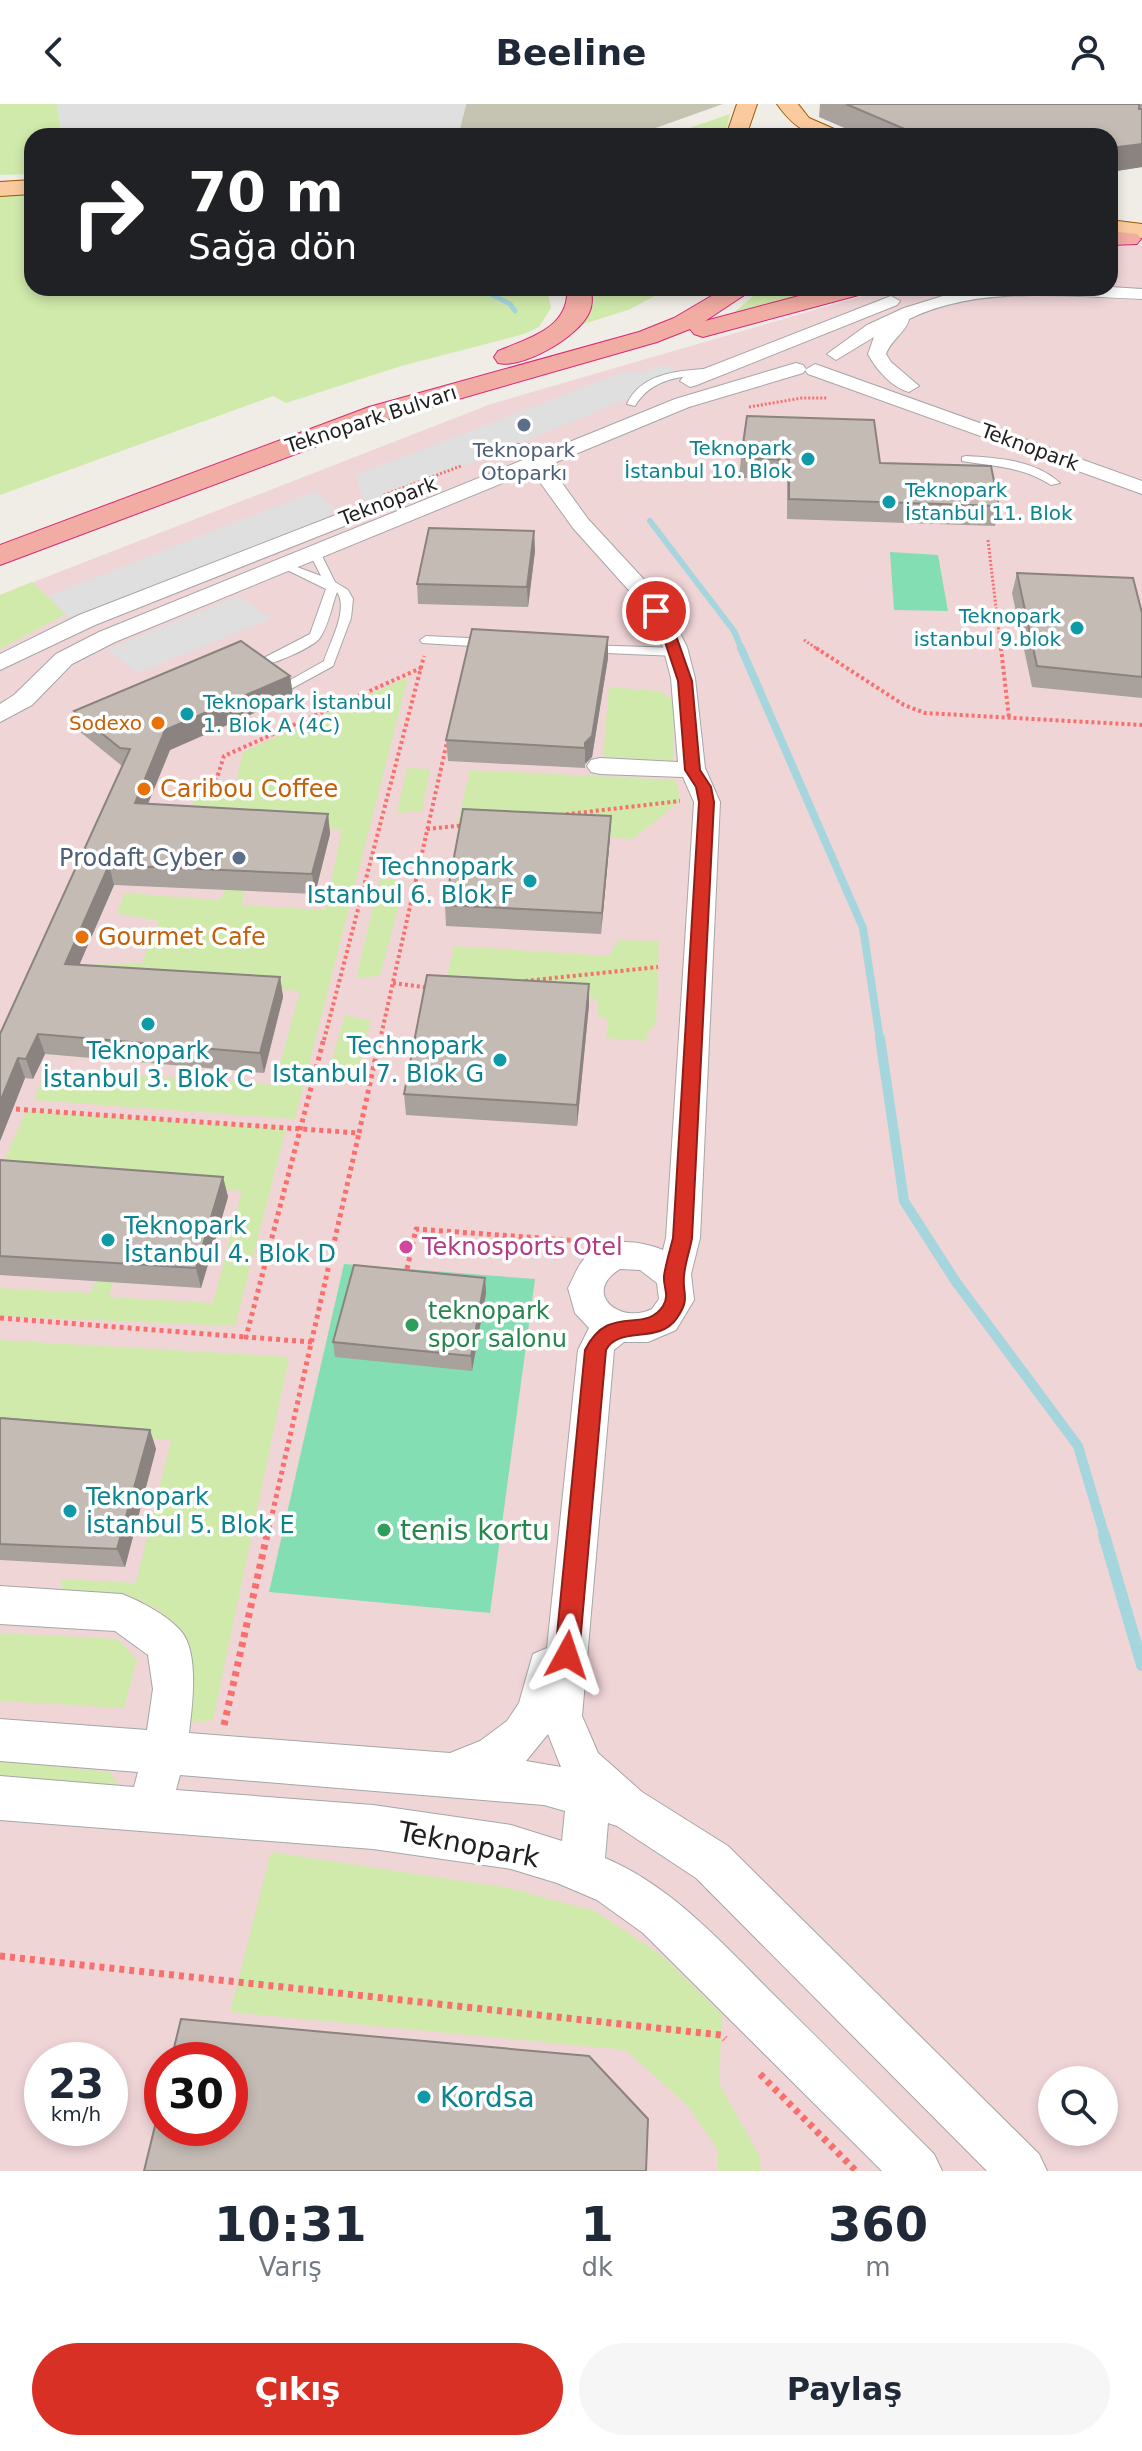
<!DOCTYPE html>
<html lang="tr">
<meta charset="utf-8">
<style>
:root{--surface:#fff;--page:#f6f6f7;--text:#1f2937;--muted:#747a83;--accent:#d93025}
body{margin:0;font-family:"DejaVu Sans",sans-serif;background:var(--page);color:var(--text);height:100vh;display:flex;flex-direction:column;font-size:30px;white-space:nowrap}
*{box-sizing:border-box;margin:0}
p{font-size:26px;color:var(--muted)}
.icon{flex:none;width:44px;height:44px;fill:none;stroke:currentColor;stroke-width:2;stroke-linecap:round;stroke-linejoin:round}
.map{position:relative;height:2067px;overflow:hidden}
.sheet{display:flex;flex-direction:column;background:var(--surface);flex:1}
.sheet>*{flex:none}
.top-card{position:absolute;left:24px;top:24px;width:1094px;height:168px;border-radius:24px;box-shadow:0 4px 12px #0003;background:#202124;color:#fff;overflow:hidden}
.controls{position:absolute;left:1038px;top:1962px;display:grid;gap:16px}
.controls a{display:grid;place-items:center;width:80px;height:80px;border-radius:50%;background:var(--surface);box-shadow:0 4px 12px #0003;font-size:40px}
.speed{position:absolute;left:24px;top:1938px;display:flex;gap:16px;font-size:40px;font-weight:700;text-align:center}
.speed>*{display:grid;place-content:center;width:104px;height:104px;border-radius:50%;background:var(--surface);box-shadow:0 4px 12px #0003;line-height:1}
.speed small{font-size:20px;font-weight:400}
.speed .limit{border:12px solid #d22;background:#fff;color:#111}
.pin{position:absolute;display:grid;place-items:center;width:68px;height:68px;color:#fff;margin:-34px;border:4px solid #fff;border-radius:50%;box-shadow:0 2px 8px #0007}
.me{position:absolute;width:88px;margin:-44px;rotate:5deg;stroke-linejoin:round;filter:drop-shadow(0 0 6px #0008)}
.turn{display:flex;align-items:center;gap:28px;height:168px;padding:0 32px;font-size:36px}
.turn .icon{width:104px;height:104px;stroke-width:2.5}
.turn b{display:block;font-size:56px;line-height:68px}
.eta{display:flex;justify-content:space-evenly;align-items:center;height:136px;text-align:center}
.eta b{font-size:48px;font-weight:700;line-height:56px}
.action{display:flex;gap:16px;margin-top:auto;padding:16px 32px}
.action a{flex:1;height:92px;border-radius:48px;background:var(--accent);color:#fff;font-size:32px;font-weight:700;line-height:92px;text-align:center}
.action a+a{background:var(--page);color:var(--text)}
header{display:flex;justify-content:space-between;align-items:center;height:104px;padding:0 32px;background:var(--surface);font-size:36px;font-weight:700}
.map>svg:first-child{display:block}
.commercial{fill:#f0d5d7;fill-rule:evenodd}
.construction{fill:#c5c3b1}
.grass{fill:#d0eaac}
.pitch{fill:#84deb3}
.parking{fill:#dfdfdf}
.lines{fill:none;stroke-linecap:round;stroke-linejoin:round}
.stream-far4{stroke:#a6d6dd;stroke-width:5}
.stream-far3{stroke:#a6d6dd;stroke-width:6}
.stream-far2{stroke:#a6d6dd;stroke-width:8}
.stream-far1{stroke:#a6d6dd;stroke-width:10}
.stream{stroke:#a6d6dd;stroke-width:12}
.service-casing{stroke:#a6a6a6;stroke-width:2}
.minor-casing{stroke:#a6a6a6;stroke-width:2}
.primary-casing{stroke:#9a5901;stroke-width:2}
.trunk-casing{stroke:#da2775;stroke-width:2}
.path-far3{stroke:#f96f6e;stroke-width:3;stroke-dasharray:2 2;stroke-linecap:butt}
.path-far2{stroke:#f96f6e;stroke-width:4;stroke-dasharray:3 3;stroke-linecap:butt}
.path-far1{stroke:#f96f6e;stroke-width:5;stroke-dasharray:4 4;stroke-linecap:butt}
.path{stroke:#f96f6e;stroke-width:7;stroke-dasharray:5 5;stroke-linecap:butt}
.service{fill:#fff;fill-rule:evenodd}
.minor{fill:#fff;fill-rule:evenodd}
.primary{fill:#fbcb9f;fill-rule:evenodd}
.trunk{fill:#f1aca3;fill-rule:evenodd}
.wall{fill:#a9a19c}
.shaded-wall{fill:#8a837f}
.building{fill:#c5bbb5;stroke:#8a837f;stroke-width:2}
.route{fill:#d93025;stroke:#8d1f18;stroke-width:2}
.service-dot{fill:#5c6f8a;stroke:#fff;stroke-width:3}
.culture-dot{fill:#0f9aa8;stroke:#fff;stroke-width:3}
.food-dot{fill:#e8710a;stroke:#fff;stroke-width:3}
.hotel-dot{fill:#d1479c;stroke:#fff;stroke-width:3}
.leisure-dot{fill:#2e9e5b;stroke:#fff;stroke-width:3}
.labels{text-anchor:middle;stroke-width:7;stroke-linejoin:round;paint-order:stroke}
.far-street-label{font-size:20px;fill:#1f1f1f;stroke:#fff}
.far-culture-label{font-size:20px;fill:#0d838f;stroke:#fff;text-anchor:end}
.far-service-label{font-size:20px;fill:#4e5e75;stroke:#fff}
.far-food-label{font-size:20px;fill:#c56008;stroke:#fff;text-anchor:end}
.food-label{font-size:24px;fill:#c56008;stroke:#fff;text-anchor:start}
.service-label{font-size:24px;fill:#4e5e75;stroke:#fff;text-anchor:end}
.culture-label{font-size:24px;fill:#0d838f;stroke:#fff;text-anchor:end}
.hotel-label{font-size:24px;fill:#b23c85;stroke:#fff;text-anchor:start}
.leisure-label{font-size:24px;fill:#27864d;stroke:#fff;text-anchor:start}
.near-leisure-label{font-size:28px;fill:#27864d;stroke:#fff;text-anchor:start}
.near-street-label{font-size:28px;fill:#1f1f1f;stroke:#fff}
.near-culture-label{font-size:28px;fill:#0d838f;stroke:#fff;text-anchor:start}
</style>
<header><svg class="icon" aria-label="back" viewBox="0 0 24 24"><path d="M15 5l-7 7 7 7"/></svg>Beeline<svg class="icon" aria-label="person" viewBox="0 0 24 24"><circle cx="12" cy="8" r="4"/><path d="M4 21q1-7 8-7t8 7"/></svg></header>
<div class="map">
<svg width="1142" height="2067" viewBox="0 0 1142 2067">
<rect width="100%" height="100%" fill="#f0ece6"/>
<path class="commercial" d="M 1110,139 L 1142,141 L 1142,2067 L 0,2067 L 0,491 L 491,300 L 890,184 L 1110,184 ZM 42,1956 L 110,1956 L 110,2024 L 42,2024 ZM 162,1956 L 230,1956 L 230,2024 L 162,2024 ZM 1052,1976 L 1104,1976 L 1104,2028 L 1052,2028 Z"/>
<polygon class="construction" points="466,0 723,0 633,32 458,32"/>
<g class="grass">
<polygon points="0,0 57,0 62,32 32,32 32,70 0,71"/>
<polygon points="730,10 725,32 664,32 669,31"/>
<polygon points="32,88 32,184 547,184 551,204 539,223 524,230 401,262 286,299 273,292 0,391 0,89"/>
<polygon points="589,184 670,184 628,206 580,221"/>
<polygon points="763,184 843,184 726,215"/>
<polygon points="32,478 66,510 0,545 0,491"/>
<polygon points="408,573 295,1015 34,996 46,965 274,981 300,887 92,874 98,860 142,859 159,817 117,809 125,789 220,796 225,784 245,785 242,801 325,806 342,725 264,722 191,705 197,687 234,685 243,648"/>
<polygon points="609,583 659,587 673,595 673,658 603,652"/>
<polygon points="407,664 430,665 422,707 397,709"/>
<polygon points="470,666 676,676 680,697 633,735 456,724"/>
<polygon points="380,774 405,778 380,872 356,874"/>
<polygon points="618,836 659,837 656,920 648,927 646,937 606,934 608,916 597,910 598,895 444,886 454,842 609,852"/>
<polygon points="345,911 371,917 354,980 326,977"/>
<polygon points="26,1007 286,1025 235,1222 0,1212 0,1184 90,1189 98,1173 114,1175 109,1193 213,1199 242,1087 0,1066"/>
<polygon points="0,1236 289,1253 213,1616 181,1620 185,1537 158,1505 129,1494 62,1489 62,1475 136,1479 171,1336 0,1322"/>
<polygon points="0,1529 118,1535 137,1556 124,1604 0,1597"/>
<polygon points="0,1657 110,1668 118,1681 111,1687 0,1678"/>
<polygon points="271,1748 509,1784 595,1807 660,1850 722,1910 719,1980 760,2052 761,2067 718,2067 718,2046 688,2002 626,1946 230,1908"/>
</g>
<g class="pitch">
<polygon points="890,448 938,451 948,507 894,506"/>
<polygon points="344,1160 535,1175 490,1509 269,1488"/>
</g>
<g class="parking">
<polygon points="57,0 466,0 458,32 62,32"/>
<polygon points="666,261 683,272 377,398 364,398 356,371 626,267 639,269"/>
<polygon points="315,387 335,404 324,415 324,422 73,517 48,492"/>
<polygon points="238,492 272,514 138,569 107,546"/>
</g>
<g class="lines">
<polyline class="stream-far4" points="480,184 510,200 515,207"/>
<polyline class="stream-far3" points="650,417 734,527 742,546"/>
<polyline class="stream-far2" points="741,544 863,824 880,936"/>
<polyline class="stream-far1" points="880,934 904,1097 956,1178 1078,1342 1105,1433"/>
<polyline class="stream" points="1104,1431 1142,1561"/>
<defs>
<g id="service">
<path d="M 703,265 L 718,268 L 713,271 C 683,271 651,274 635,302 L 627,300 C 640,271 674,267 703,265 Z"/>
<path d="M 966,352 C 999,354 1035,356 1060,379 L 1051,381 C 1022,362 995,363 962,357 L 962,353 Z"/>
<path d="M 312,448 L 320,448 L 335,478 L 348,486 L 353,495 L 351,514 L 333,562 L 289,586 L 285,585 L 285,579 L 324,557 C 330,538 349,505 337,488 C 332,501 328,524 319,535 C 310,545 268,563 256,562 L 254,559 L 310,530 L 326,485 L 279,462 L 289,460 L 321,472 L 310,450 Z"/>
<polygon points="426,532 488,535 494,539 488,543 422,539 420,536"/>
<polygon points="587,541 676,544 682,548 676,552 583,548 583,542"/>
</g>
<g id="minor">
<path d="M 1110,183 L 1142,185 L 1142,195 C 1066,192 979,181 909,215 C 907,227 891,236 886,250 L 891,258 L 919,282 L 909,288 C 891,283 876,265 868,250 L 874,233 L 836,256 L 827,250 L 867,221 L 904,204 L 946,191 L 987,184 Z"/>
<polygon points="891,192 900,197 897,201 697,281 690,283 680,277 683,273"/>
<path d="M 796,259 L 803,261 L 806,265 L 803,269 L 689,303 L 549,361 L 588,415 L 649,481 L 677,523 L 687,543 L 695,574 L 705,664 L 720,698 L 700,1134 L 691,1170 L 694,1196 L 676,1226 L 648,1238 L 624,1238 L 614,1246 L 582,1612 L 598,1649 L 642,1688 L 728,1742 L 1039,2050 L 1047,2067 L 987,2067 L 696,1774 L 617,1722 L 608,1719 L 605,1754 C 672,1782 724,1841 774,1891 C 828,1944 881,1997 934,2050 L 942,2067 L 882,2067 L 643,1829 L 597,1796 L 557,1779 L 511,1765 L 373,1745 L 0,1716 L 0,1672 L 134,1683 L 138,1668 L 0,1657 L 0,1615 L 147,1626 L 153,1585 L 148,1551 L 115,1527 L 0,1520 L 0,1482 L 122,1490 C 140,1497 167,1511 180,1526 C 200,1547 192,1603 189,1629 L 450,1649 L 480,1637 L 507,1617 L 519,1599 L 533,1550 L 547,1544 L 578,1246 L 589,1224 L 575,1209 L 568,1184 C 573,1175 577,1163 584,1155 C 603,1132 638,1136 663,1146 L 666,1134 L 694,698 L 683,673 L 600,670 L 591,668 L 587,662 L 591,656 L 600,654 L 678,658 L 671,574 L 663,543 L 654,523 L 633,491 L 573,424 L 532,367 L 115,538 L 72,560 L 32,601 L 0,618 L 0,600 L 14,591 L 56,550 L 99,528 L 523,356 L 513,344 L 516,340 L 530,340 L 540,350 L 675,295 ZM 620,1165 L 640,1166 L 657,1179 L 659,1195 L 652,1205 C 620,1221 581,1189 620,1165 ZM 548,1630 L 561,1663 L 526,1657 ZM 180,1671 L 544,1701 L 565,1707 L 562,1737 L 511,1721 L 373,1701 L 176,1686 Z"/>
<polygon points="815,260 1142,377 1142,390 808,270 805,266"/>
<polygon points="364,400 372,401 375,406 372,411 95,521 0,566 0,550 79,511"/>
</g>
<g id="primary">
<polygon points="737,0 757,0 746,32 726,32"/>
<path d="M 777,0 L 798,0 L 809,14 L 841,28 L 844,32 C 810,32 798,29 777,0 Z"/>
<polygon points="32,76 32,90 0,92 0,78"/>
<polygon points="1110,116 1142,120 1142,134 1110,130"/>
</g>
<g id="trunk">
<polygon points="1110,127 1137,130 1141,135 1137,140 1110,141"/>
<path d="M 567,184 L 591,184 C 592,193 593,201 589,209 C 578,233 523,265 498,259 L 494,253 L 498,247 C 529,234 570,224 567,184 Z"/>
<polygon points="725,184 755,184 705,217 829,184 869,184 866,189 703,233 694,230 690,225 657,238 389,315 0,461 0,441 369,303 639,228 674,214"/>
</g>
</defs>
<use href="#service" class="service-casing"/>
<use href="#minor" class="minor-casing"/>
<use href="#primary" class="primary-casing"/>
<use href="#trunk" class="trunk-casing"/>
<g class="path-far3">
<polyline points="749,303 802,294 827,294"/>
<polyline points="384,391 461,362"/>
<polyline points="988,436 1001,546"/>
<polyline points="804,536 819,546"/>
</g>
<g class="path-far2">
<polyline points="816,544 904,601 925,609 1142,621"/>
<polyline points="1001,544 1009,614"/>
<polyline points="214,683 224,652 421,564"/>
<polyline points="560,711 680,697"/>
<polyline points="427,725 466,721"/>
<polyline points="525,877 658,863"/>
<polyline points="393,879 431,884"/>
<polyline points="324,936 424,552"/>
<polyline points="380,936 447,638"/>
</g>
<g class="path-far1">
<polyline points="0,1004 359,1029 380,934"/>
<polyline points="407,1165 416,1125 582,1137"/>
<polyline points="0,1214 246,1233"/>
<polyline points="312,1238 246,1233 324,934"/>
<polyline points="267,1433 359,1029"/>
</g>
<g class="path">
<polyline points="224,1621 267,1431"/>
<polyline points="0,1852 721,1931 725,1935"/>
<polyline points="760,1970 856,2067"/>
</g>
<use href="#service" class="service"/>
<use href="#minor" class="minor"/>
<use href="#primary" class="primary"/>
<use href="#trunk" class="trunk"/>
</g>
<g class="wall">
<polygon points="820,0 1142,0 1142,63 1110,68 1110,32 863,32 819,13"/>
<polygon points="741,354 880,359 999,402 995,422 787,415 787,375 739,374"/>
<polygon points="534,427 535,447 528,503 418,500 417,480"/>
<polygon points="1017,469 1142,509 1142,594 1032,583 1012,489"/>
<polygon points="608,533 608,554 592,653 585,660 585,664 448,657 446,636"/>
<polygon points="290,572 293,592 170,646 148,700 328,710 330,730 315,790 114,781 79,861 280,873 283,893 264,969 45,950 33,975 25,974 0,1037 0,930 122,662 79,627 74,607"/>
<polygon points="610,733 601,830 446,822 445,801"/>
<polygon points="589,880 589,901 577,1022 406,1011 404,990"/>
<polygon points="0,1056 223,1073 228,1093 201,1184 0,1171"/>
<polygon points="485,1174 486,1189 472,1267 335,1253 333,1238"/>
<polygon points="0,1313 150,1326 156,1345 125,1463 0,1456"/>
</g>
<g class="shaded-wall">
<polygon points="1142,40 1142,63 1110,68 1110,44"/>
<polygon points="534,427 535,447 528,503 527,483"/>
<polygon points="608,533 608,554 592,653 585,660 585,639"/>
<polygon points="290,572 293,592 170,646 140,719 135,699 165,626"/>
<polygon points="328,710 330,730 315,790 312,770"/>
<polygon points="611,712 610,733 601,830 602,809"/>
<polygon points="109,761 114,781 71,880 65,860"/>
<polygon points="280,873 283,893 264,969 260,949"/>
<polygon points="589,880 589,901 577,1022 577,1001"/>
<polygon points="38,930 45,950 33,975 26,955"/>
<polygon points="18,954 25,974 0,1037 0,998"/>
<polygon points="223,1073 228,1093 201,1184 196,1164"/>
<polygon points="485,1174 486,1189 472,1267 471,1252"/>
<polygon points="150,1326 156,1345 125,1463 117,1445"/>
</g>
<g class="building">
<polygon points="846,0 1139,0 1139,5 1142,5 1142,40 1110,44 1110,32 921,32"/>
<polygon points="747,312 874,316 880,359 991,362 999,402 789,395 789,356 741,354"/>
<polygon points="429,424 534,427 527,483 417,480"/>
<polygon points="1017,469 1133,474 1142,509 1142,573 1037,562"/>
<polygon points="472,525 608,533 592,632 585,639 585,644 446,636"/>
<polygon points="241,537 290,572 165,626 135,699 328,710 312,770 109,761 65,860 280,873 260,949 38,930 26,955 18,954 0,998 0,930 130,645 120,644 74,607"/>
<polygon points="463,705 611,712 602,809 445,801"/>
<polygon points="427,871 589,880 577,1001 404,990"/>
<polygon points="0,1056 223,1073 196,1164 0,1152"/>
<polygon points="354,1161 485,1174 471,1252 333,1238"/>
<polygon points="0,1314 150,1326 117,1445 0,1440"/>
<polygon points="181,1915 589,1952 648,2015 646,2067 144,2067 162,1993 162,2024 230,2024 230,1956 171,1956"/>
</g>
<path class="route" d="M 651,504 L 660,504 L 674,526 L 692,577 L 700,666 L 711,683 L 714,698 L 692,1134 C 690,1146 685,1159 684,1172 C 682,1190 691,1194 677,1214 C 659,1241 619,1221 606,1246 L 579,1551 L 575,1558 L 567,1562 L 559,1558 L 555,1551 L 585,1246 C 609,1198 644,1231 663,1202 C 670,1191 663,1183 664,1172 C 666,1159 670,1146 673,1134 L 699,698 L 696,683 L 685,666 L 678,577 L 661,526 L 649,507 Z"/>
<g class="service-dot">
<circle cx="524" cy="321" r="8"/>
<circle cx="239" cy="754" r="8"/>
</g>
<g class="culture-dot">
<circle cx="808" cy="355" r="8"/>
<circle cx="889" cy="398" r="8"/>
<circle cx="1077" cy="524" r="8"/>
<circle cx="187" cy="610" r="8"/>
<circle cx="530" cy="777" r="8"/>
<circle cx="148" cy="920" r="8"/>
<circle cx="500" cy="956" r="8"/>
<circle cx="108" cy="1136" r="8"/>
<circle cx="70" cy="1407" r="8"/>
<circle cx="424" cy="1993" r="8"/>
</g>
<g class="food-dot">
<circle cx="158" cy="619" r="8"/>
<circle cx="144" cy="685" r="8"/>
<circle cx="82" cy="833" r="8"/>
</g>
<circle class="hotel-dot" cx="406" cy="1143" r="8"/>
<g class="leisure-dot">
<circle cx="412" cy="1221" r="8"/>
<circle cx="384" cy="1426" r="8"/>
</g>
<g class="labels">
<g class="far-street-label">
<text transform="translate(371 315) rotate(-18)" y="7">Teknopark Bulvarı</text>
<text transform="translate(1030 343) rotate(20)" y="7">Teknopark</text>
<text transform="translate(388 397) rotate(-21)" y="7">Teknopark</text>
</g>
<g class="far-culture-label">
<text x="792" y="351">Teknopark<tspan x="792" dy="23">İstanbul 10. Blok</tspan></text>
<text x="905" y="393" text-anchor="start">Teknopark<tspan x="905" dy="23">İstanbul 11. Blok</tspan></text>
<text x="1061" y="519">Teknopark<tspan x="1061" dy="23">istanbul 9.blok</tspan></text>
<text x="203" y="605" text-anchor="start">Teknopark İstanbul<tspan x="203" dy="23">1. Blok A (4C)</tspan></text>
</g>
<g class="far-service-label">
<text x="524" y="353">Teknopark<tspan x="524" dy="23">Otoparkı</tspan></text>
</g>
<g class="far-food-label">
<text x="142" y="626">Sodexo</text>
</g>
<g class="food-label">
<text x="160" y="693">Caribou Coffee</text>
<text x="98" y="841">Gourmet Cafe</text>
</g>
<g class="service-label">
<text x="223" y="762">Prodaft Cyber</text>
</g>
<g class="culture-label">
<text x="514" y="771">Technopark<tspan x="514" dy="28">Istanbul 6. Blok F</tspan></text>
<text x="484" y="950">Technopark<tspan x="484" dy="28">Istanbul 7. Blok G</tspan></text>
<text x="148" y="955" text-anchor="middle">Teknopark<tspan x="148" dy="28">İstanbul 3. Blok C</tspan></text>
<text x="124" y="1130" text-anchor="start">Teknopark<tspan x="124" dy="28">İstanbul 4. Blok D</tspan></text>
<text x="86" y="1401" text-anchor="start">Teknopark<tspan x="86" dy="28">İstanbul 5. Blok E</tspan></text>
</g>
<g class="hotel-label">
<text x="422" y="1151">Teknosports Otel</text>
</g>
<g class="leisure-label">
<text x="428" y="1215">teknopark<tspan x="428" dy="28">spor salonu</tspan></text>
</g>
<g class="near-leisure-label">
<text x="400" y="1436">tenis kortu</text>
</g>
<g class="near-street-label">
<text transform="translate(469 1740) rotate(11)" y="10">Teknopark</text>
</g>
<g class="near-culture-label">
<text x="440" y="2003">Kordsa</text>
</g>
</g>
</svg>
<div class="controls">
<a><svg class="icon" aria-label="search" viewBox="0 0 24 24"><circle cx="10" cy="10" r="6"/><path d="M15 15l6 6"/></svg></a>
</div>
<div class="speed"><div>23<small>km/h</small></div><div class="limit">30</div></div>
<div class="pin" style="left:656px;top:507px;background:#d93025"><svg class="icon" aria-label="arrive" viewBox="0 0 24 24"><path d="M6 21V4h12l-3 4 3 4H6"/></svg></div>
<svg class="me" style="left:567px;top:1551px" viewBox="-20 -20 40 40"><path d="M0-17L14 15 0 8-14 15z" fill="#d93025" stroke="#fff" stroke-width="4"/></svg>
<div class="top-card">
<div class="turn"><svg class="icon" aria-label="right" viewBox="0 0 24 24"><path d="M7 20v-9h11M14 6l5 5-5 5"/></svg><div><b>70 m</b>Sağa dön</div></div>
</div>
</div>
<section class="sheet">
<div class="eta">
<div><b>10:31</b><p>Varış</p></div>
<div><b>1</b><p>dk</p></div>
<div><b>360</b><p>m</p></div>
</div>
<div class="action"><a>Çıkış</a><a>Paylaş</a></div>
</section>
